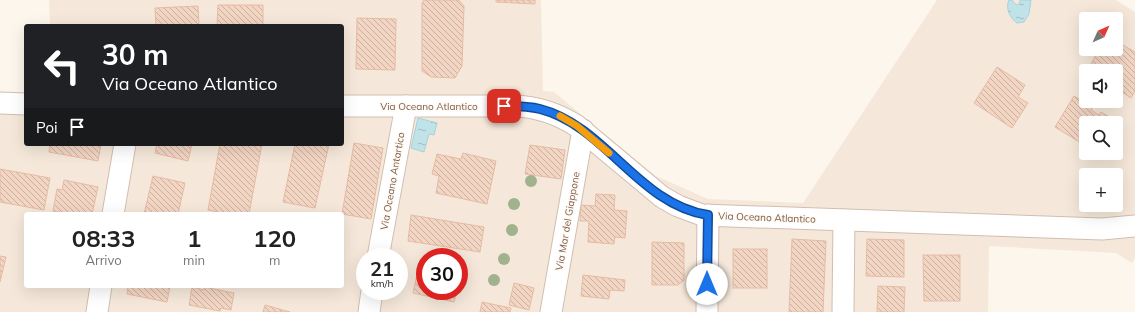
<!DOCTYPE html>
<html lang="it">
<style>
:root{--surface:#fff;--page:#f6f6f6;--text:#222;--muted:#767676}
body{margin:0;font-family:Mulish,sans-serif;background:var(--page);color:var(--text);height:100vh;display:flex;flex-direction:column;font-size:15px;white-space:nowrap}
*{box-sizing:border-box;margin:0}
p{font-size:13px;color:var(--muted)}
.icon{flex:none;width:22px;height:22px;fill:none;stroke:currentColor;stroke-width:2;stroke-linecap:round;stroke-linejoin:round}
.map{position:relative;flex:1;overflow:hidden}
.drawer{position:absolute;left:24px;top:212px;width:320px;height:76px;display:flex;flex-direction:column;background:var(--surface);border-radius:4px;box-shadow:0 4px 16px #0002}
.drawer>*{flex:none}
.banner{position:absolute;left:24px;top:24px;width:320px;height:122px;border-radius:4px;box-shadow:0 4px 16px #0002;background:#202124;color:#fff;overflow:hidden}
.needle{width:26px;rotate:45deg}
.tools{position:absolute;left:1079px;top:12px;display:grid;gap:8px}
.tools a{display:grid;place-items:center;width:44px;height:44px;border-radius:4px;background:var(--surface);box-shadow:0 4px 16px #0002;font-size:20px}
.speed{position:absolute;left:356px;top:248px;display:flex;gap:8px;font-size:20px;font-weight:700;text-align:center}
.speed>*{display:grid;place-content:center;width:52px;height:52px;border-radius:50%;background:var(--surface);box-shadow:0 4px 16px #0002;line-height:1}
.speed small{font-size:10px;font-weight:400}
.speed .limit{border:6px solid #d22;background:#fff;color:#111}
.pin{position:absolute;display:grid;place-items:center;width:34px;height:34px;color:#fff;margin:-17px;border-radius:8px;box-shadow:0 2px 6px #0006}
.me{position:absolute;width:44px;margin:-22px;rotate:0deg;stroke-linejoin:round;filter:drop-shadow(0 0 3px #0008)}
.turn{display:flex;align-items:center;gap:14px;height:84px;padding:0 12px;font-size:18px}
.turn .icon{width:52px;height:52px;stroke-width:2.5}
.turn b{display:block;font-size:28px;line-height:34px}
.then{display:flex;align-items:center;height:38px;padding:0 12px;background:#0003;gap:8px;font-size:15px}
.eta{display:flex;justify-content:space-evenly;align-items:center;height:68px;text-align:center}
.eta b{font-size:24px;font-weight:700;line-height:28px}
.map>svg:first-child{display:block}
.residential{fill:#f5e8da;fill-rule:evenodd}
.water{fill:url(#water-ripples);stroke:#a5d3da}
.building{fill:url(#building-back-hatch);stroke:#e6bba3}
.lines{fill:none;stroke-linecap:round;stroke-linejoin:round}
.minor-casing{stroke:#d1beb0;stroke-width:23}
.minor{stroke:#fff;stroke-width:21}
.tree{fill:#a0b28e}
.route-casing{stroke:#114b97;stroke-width:10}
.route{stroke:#1a73e8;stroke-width:7}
.slow{stroke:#f59e0b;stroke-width:7}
.labels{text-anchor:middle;stroke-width:3;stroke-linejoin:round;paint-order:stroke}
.street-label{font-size:10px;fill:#7a5c4d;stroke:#fffaf3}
</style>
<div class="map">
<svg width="1135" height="312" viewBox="0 0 1135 312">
<defs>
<pattern id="water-ripples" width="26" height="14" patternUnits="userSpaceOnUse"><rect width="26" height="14" fill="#bfe3e8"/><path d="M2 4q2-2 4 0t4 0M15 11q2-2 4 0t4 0" fill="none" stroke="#a0bbbe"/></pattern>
<pattern id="building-back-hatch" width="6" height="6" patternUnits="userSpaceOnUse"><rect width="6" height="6" fill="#f3d5c3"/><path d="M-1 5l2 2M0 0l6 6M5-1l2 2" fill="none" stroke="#cab0a1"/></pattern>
</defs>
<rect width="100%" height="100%" fill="#fdf6ec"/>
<path class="residential" d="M 49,0 L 541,0 L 543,91 L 554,92 L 656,176 L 708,199 L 803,203 L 937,0 L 1116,0 L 1135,12 L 1135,258 L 1132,263 L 1116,253 L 989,246 L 988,312 L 0,312 L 0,94 L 26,95 L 26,144 L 342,144 L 342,26 L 50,26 ZM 1086,19 L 1116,19 L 1116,49 L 1086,49 ZM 1086,71 L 1116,71 L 1116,101 L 1086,101 ZM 1086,123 L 1116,123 L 1116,153 L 1086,153 ZM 1086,175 L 1116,175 L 1116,205 L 1086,205 ZM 26,214 L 342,214 L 342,286 L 26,286 ZM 365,257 L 399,257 L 399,291 L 365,291 ZM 425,257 L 459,257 L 459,291 L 425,291 Z"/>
<g class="water">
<path d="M 1009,0 L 1012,0 L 1015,4 L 1017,5 L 1020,3 L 1020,0 L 1031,0 L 1029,14 L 1024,22 L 1017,23 C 1010,18 1005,8 1009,0 Z"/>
<polygon points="418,118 437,123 434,135 429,134 424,152 411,148"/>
</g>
<g class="building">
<polygon points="424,0 459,0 464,6 462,66 455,78 431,77 422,71 422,3"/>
<polygon points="496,0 535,0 535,4 496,2"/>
<polygon points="218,5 263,5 263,26 217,26"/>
<polygon points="198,6 199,26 156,26 155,8"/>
<polygon points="357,18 396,19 395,70 356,69"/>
<polygon points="1116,41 1135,52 1135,91 1131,98 1119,90 1116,95 1116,71 1087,71 1096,55 1093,53 1097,49 1116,49"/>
<polygon points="997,67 1025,85 1018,97 1028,103 1012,128 974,103"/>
<polygon points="1086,87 1086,101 1096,101 1091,110 1099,115 1101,112 1116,121 1115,123 1086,123 1086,146 1055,127 1074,96 1079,99"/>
<polygon points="354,143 383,148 371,219 342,214"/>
<polygon points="50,144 101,144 98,161 49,152"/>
<polygon points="157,144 192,144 188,161 155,153"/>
<polygon points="220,144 262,144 249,214 227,214 208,210"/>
<polygon points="295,144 329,144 315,208 283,202"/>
<polygon points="530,145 565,150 561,179 525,174"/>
<polygon points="463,153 496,161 487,204 436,193 439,176 432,174 437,154 461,159"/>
<polygon points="0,169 50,178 44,210 0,202"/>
<polygon points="153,176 185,183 178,214 144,214"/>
<polygon points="64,180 98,187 92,214 68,214 53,211 57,189 62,190"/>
<polygon points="596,194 615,195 614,210 627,211 625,238 615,237 614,244 588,242 589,221 580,221 581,205 595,206"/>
<polygon points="411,215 484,227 480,252 408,241"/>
<polygon points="792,239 826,241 823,312 789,312"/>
<polygon points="867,239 904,240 904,277 866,276"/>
<polygon points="652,242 684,243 684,280 678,285 652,285"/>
<rect x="733" y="249" width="34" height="39"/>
<polygon points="923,255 960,255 960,301 924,301"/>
<polygon points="0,256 6,257 0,282"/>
<polygon points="418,270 425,272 425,291 457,291 454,302 413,293"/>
<polygon points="583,275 625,280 624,291 610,290 609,299 581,296"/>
<polygon points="514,283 534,288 529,310 509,305"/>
<polygon points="128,286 170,286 167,302 127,294"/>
<polygon points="878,286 905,287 904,312 877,312"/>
<polygon points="192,287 204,290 204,287 234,293 231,310 221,308 220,311 189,305"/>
<polygon points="482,302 511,308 510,312 480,312"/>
<polygon points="265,305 290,312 263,312"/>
</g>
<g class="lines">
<defs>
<g id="minor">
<polyline points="0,103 26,104"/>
<path d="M 342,106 L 516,106 C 539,107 558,114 577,126 L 662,197 L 678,206 L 702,215 L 1102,229 L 1135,226"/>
<polyline points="113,214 125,144"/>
<polyline points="378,257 406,106"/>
<polyline points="97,312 101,286"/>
<polyline points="369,312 372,291"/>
<polyline points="551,312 583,130"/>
<polyline points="707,312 708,215"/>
<polyline points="843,312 844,220"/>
</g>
</defs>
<use href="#minor" class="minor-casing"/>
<use href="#minor" class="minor"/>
</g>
<g class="tree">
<circle cx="531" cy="181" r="6"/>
<circle cx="514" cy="204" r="6"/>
<circle cx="512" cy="230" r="6"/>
<circle cx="504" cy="259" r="6"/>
<circle cx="494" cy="280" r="6"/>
</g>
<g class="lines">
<defs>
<path id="route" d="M 504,106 C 516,106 528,106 540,109 C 606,126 638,204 708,215 L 707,284"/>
</defs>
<use href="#route" class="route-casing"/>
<use href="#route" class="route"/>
<polyline class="slow" points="560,116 577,126 609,153"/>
</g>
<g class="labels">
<g class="street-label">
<text x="429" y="110">Via Oceano Atlantico</text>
<text transform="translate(392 181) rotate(-80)" y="4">Via Oceano Antartico</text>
<text transform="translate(767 217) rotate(2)" y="4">Via Oceano Atlantico</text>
<text transform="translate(567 221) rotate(-80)" y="4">Via Mar del Giappone</text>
</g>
</g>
</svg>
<div class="tools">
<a><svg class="needle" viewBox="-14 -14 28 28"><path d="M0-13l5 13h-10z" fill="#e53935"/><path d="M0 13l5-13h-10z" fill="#767676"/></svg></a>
<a><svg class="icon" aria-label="sound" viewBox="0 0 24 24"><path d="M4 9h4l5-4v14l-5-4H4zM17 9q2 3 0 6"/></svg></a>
<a><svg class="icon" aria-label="search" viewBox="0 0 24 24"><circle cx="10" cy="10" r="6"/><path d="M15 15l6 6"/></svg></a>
<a>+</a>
</div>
<div class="speed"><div>21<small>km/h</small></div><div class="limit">30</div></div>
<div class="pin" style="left:504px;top:106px;background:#d93025"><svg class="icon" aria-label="arrive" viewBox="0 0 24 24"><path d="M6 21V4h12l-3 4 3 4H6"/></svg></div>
<svg class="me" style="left:707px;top:284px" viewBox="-20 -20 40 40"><circle r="19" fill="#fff"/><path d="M0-13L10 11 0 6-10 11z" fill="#1a73e8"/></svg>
<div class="banner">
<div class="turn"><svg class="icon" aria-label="left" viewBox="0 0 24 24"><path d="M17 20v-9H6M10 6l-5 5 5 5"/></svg><div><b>30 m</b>Via Oceano Atlantico</div></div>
<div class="then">Poi<svg class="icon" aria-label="arrive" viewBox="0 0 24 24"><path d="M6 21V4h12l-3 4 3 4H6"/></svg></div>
</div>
<section class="drawer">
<div class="eta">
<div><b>08:33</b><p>Arrivo</p></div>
<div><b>1</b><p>min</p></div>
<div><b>120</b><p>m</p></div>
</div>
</section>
</div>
